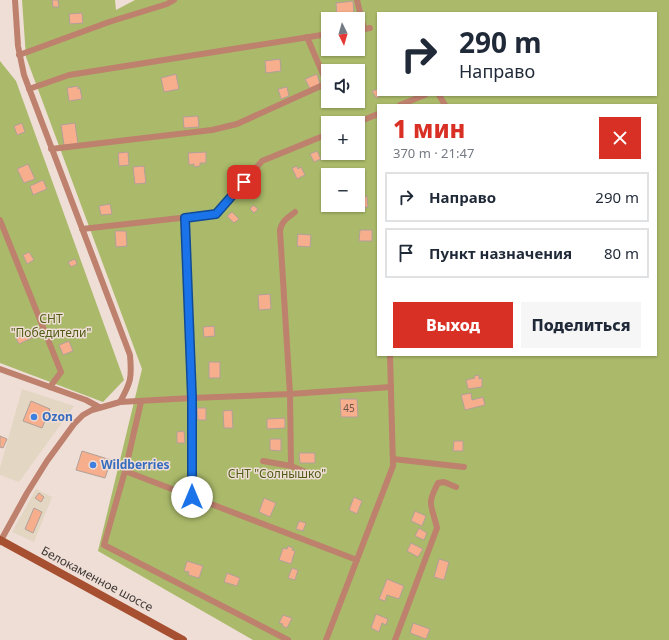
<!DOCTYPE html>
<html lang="ru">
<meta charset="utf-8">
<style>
:root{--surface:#fff;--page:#f6f6f7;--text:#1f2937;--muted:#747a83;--line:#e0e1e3;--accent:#d93025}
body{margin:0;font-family:"Noto Sans",sans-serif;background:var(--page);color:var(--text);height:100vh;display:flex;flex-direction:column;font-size:15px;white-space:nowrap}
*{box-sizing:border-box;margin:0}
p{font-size:13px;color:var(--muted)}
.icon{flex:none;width:22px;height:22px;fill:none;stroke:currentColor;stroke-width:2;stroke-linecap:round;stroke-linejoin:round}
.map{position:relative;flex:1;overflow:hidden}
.sheet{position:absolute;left:377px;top:104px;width:280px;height:252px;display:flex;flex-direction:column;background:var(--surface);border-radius:0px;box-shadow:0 1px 3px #0004}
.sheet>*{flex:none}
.guide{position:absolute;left:377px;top:12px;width:280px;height:84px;border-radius:0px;box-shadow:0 1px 3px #0004;background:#fff;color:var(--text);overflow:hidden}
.needle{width:26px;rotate:175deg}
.tools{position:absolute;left:321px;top:12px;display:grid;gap:8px}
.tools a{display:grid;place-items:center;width:44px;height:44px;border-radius:0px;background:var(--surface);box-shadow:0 1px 3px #0004;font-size:20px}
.pin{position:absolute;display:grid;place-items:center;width:34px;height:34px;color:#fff;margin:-17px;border-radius:8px;box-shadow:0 2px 6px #0006}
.me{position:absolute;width:44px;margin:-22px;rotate:0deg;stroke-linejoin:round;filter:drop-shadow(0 0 3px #0008)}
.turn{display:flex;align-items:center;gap:14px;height:84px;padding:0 16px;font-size:18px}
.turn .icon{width:52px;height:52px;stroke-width:2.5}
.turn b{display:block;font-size:28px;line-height:34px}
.round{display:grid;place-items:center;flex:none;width:42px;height:42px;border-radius:0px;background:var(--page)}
.overview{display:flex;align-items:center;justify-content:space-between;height:68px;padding:0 16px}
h1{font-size:24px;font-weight:800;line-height:30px;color:var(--accent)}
.action{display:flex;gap:8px;margin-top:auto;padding:8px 16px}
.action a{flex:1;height:46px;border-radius:0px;background:var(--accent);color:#fff;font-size:16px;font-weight:800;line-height:46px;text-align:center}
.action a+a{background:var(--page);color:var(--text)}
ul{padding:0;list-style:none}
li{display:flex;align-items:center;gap:12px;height:50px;margin:0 8px 6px;padding:0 8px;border:2px solid var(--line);border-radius:0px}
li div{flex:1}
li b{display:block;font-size:15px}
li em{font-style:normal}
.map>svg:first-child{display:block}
.commercial{fill:#e3d6c2}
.green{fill:#aaba6a;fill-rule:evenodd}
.building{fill:#f7ae8c;stroke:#b0a099}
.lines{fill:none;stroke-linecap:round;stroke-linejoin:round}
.minor{stroke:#be816d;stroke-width:6}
.secondary{stroke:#a74f31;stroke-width:8}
.route-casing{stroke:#114b97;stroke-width:10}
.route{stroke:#1a73e8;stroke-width:7}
.shop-dot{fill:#3f7fe0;stroke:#efded6;stroke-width:1.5}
.labels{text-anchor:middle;stroke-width:3;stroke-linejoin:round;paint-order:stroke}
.number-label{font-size:10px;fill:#6c564b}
.park-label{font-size:12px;fill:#515c17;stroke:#efded6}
.shop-label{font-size:12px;font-weight:bold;fill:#366cbe;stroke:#efded6;text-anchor:start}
.street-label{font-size:12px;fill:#3e3835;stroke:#efded6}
</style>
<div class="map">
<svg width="669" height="640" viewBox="0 0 669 640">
<rect width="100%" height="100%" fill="#efded6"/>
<g class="commercial">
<polygon points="22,389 74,406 19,482 0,475 0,468"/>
<polygon points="36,489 52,497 34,542 12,532"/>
</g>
<g class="green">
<path d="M 22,0 L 115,0 L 116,10 L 135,0 L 669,0 L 669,640 L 253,640 L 98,551 L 142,369 L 26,57 ZM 378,13 L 656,13 L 656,95 L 378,95 ZM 328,19 L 358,19 L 358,49 L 328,49 ZM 328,71 L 358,71 L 358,101 L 328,101 ZM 378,105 L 656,105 L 656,355 L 378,355 ZM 328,123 L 358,123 L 358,153 L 328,153 ZM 328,175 L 358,175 L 358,205 L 328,205 Z"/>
<polygon points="0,61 16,81 124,380 103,402 0,363"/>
</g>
<g class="building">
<polygon points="52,0 58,0 59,7 53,7"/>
<polygon points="353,1 354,15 337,17 336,3"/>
<polygon points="82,13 83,23 70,24 69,14"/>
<polygon points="280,59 281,71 266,73 265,61"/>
<polygon points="176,74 179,89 164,92 161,78"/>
<polygon points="317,74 320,84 310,89 305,79"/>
<polygon points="78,86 78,89 80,88 82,99 69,101 67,88"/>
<polygon points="287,87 289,96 281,99 278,89"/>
<polygon points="378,89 378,95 382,95 376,98 372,91"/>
<polygon points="198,116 199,127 184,128 183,117"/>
<polygon points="22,123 25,132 17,135 14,126"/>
<polygon points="75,123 78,144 64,145 61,125"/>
<polygon points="317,151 321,159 314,162 310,154"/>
<polygon points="128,152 129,165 119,166 118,153"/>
<polygon points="206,152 206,163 200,163 200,166 194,167 194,164 189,165 188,153"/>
<polygon points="28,164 35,179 24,183 17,169"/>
<polygon points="144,166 146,183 135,184 133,167"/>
<polygon points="297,166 298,169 301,167 305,175 297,179 292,168"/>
<polygon points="43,180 47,189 33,195 30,186"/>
<polygon points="367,196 368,207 360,208 359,197"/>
<polygon points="110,204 112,214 101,215 99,206"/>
<polygon points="253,205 258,209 254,213 250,209"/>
<polygon points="232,212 239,219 234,223 227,216"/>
<polygon points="360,230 372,230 372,241 359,241"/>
<polygon points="115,231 126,231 127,246 116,247"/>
<polygon points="298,234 311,235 310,247 297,246"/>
<polygon points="29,252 34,260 27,264 23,255"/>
<polygon points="75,259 77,264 71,267 68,262"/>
<polygon points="270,294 271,309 259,310 258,295"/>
<polygon points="214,326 215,336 204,337 203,327"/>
<polygon points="29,332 32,338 19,344 16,338"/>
<polygon points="69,341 73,351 63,355 59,345"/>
<rect x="209" y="362" width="11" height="16"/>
<polygon points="479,375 479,379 482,378 482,387 468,389 466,380 475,378 474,376"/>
<polygon points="471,393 472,400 483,397 485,405 465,410 461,395"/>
<polygon points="340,399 357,399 358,417 341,417"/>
<polygon points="31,401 50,409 42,428 23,421"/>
<polygon points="197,408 206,408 206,420 198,420"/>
<polygon points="232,410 233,428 224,428 223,411"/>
<polygon points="285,418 285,428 267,429 267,419"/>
<polygon points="184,431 185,443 177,443 177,432"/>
<polygon points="0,436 7,439 3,448 0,447"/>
<polygon points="270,439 281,439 281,451 270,450"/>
<polygon points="454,441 463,441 463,451 453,451"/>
<polygon points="82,451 111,460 105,478 76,470"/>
<polygon points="299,453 315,453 315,463 300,463"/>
<polygon points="39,493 44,497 41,502 35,498"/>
<polygon points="354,497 362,501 357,514 349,510"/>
<polygon points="264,498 276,503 270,517 259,512"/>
<polygon points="34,508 42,512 33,533 25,529"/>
<polygon points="415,511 426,516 422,526 411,521"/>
<polygon points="299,521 306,523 303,531 296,529"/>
<polygon points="419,528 427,533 424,540 415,536"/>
<polygon points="411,543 423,549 418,557 407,551"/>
<polygon points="288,546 293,548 292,550 295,551 291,564 279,560 283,548 287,549"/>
<polygon points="439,559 449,562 444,580 434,577"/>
<polygon points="187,561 203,566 199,578 188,575 189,572 184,571"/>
<polygon points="292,568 298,570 295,580 288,578"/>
<polygon points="227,573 240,578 237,586 224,582"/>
<polygon points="387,579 404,586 399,599 387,595 385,601 379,599"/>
<polygon points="376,614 388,619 386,625 382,623 379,632 371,628"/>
<polygon points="283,615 292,618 287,628 282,626 283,624 279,623"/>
<polygon points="413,623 430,629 426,639 410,633"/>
</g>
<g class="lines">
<g class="minor">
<polyline points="357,0 364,29"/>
<polyline points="358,30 370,28"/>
<polyline points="19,55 109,22 167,4 174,0"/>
<polyline points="29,89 69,75 328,34"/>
<polyline points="439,95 445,105"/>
<polyline points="400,105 425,95"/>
<polyline points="356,123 378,114"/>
<polyline points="51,149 212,130 237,124 323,85 325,79 307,37"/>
<polyline points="185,218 192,398 192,497"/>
<polyline points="0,220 61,372 50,387"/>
<polyline points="82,229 216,214 262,161 328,134"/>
<polyline points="0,369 86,400 99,407"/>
<polyline points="120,402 192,398 290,394 391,387"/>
<polyline points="141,402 125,471 104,545 288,640"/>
<polyline points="393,459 464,467"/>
<polyline points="263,461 291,466 308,473"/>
<path d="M 291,466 L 290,394 L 280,231 C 281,221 288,218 295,212"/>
<polyline points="125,471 357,560"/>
<path d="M 0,542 L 27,493 L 47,461 L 74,424 L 83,415 L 92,410 L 120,402 C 131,382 132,378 130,355 L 24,75 L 18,46 L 15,0"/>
<polyline points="326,640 393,466 390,355"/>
<path d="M 395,640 L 437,528 C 436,522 430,506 431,502 C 431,496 435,489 438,483 L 444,482 L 456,487"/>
</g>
<polyline class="secondary" points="0,540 183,640"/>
</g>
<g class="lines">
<defs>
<polyline id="route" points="192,497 192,398 185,218 216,214 244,182"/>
</defs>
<use href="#route" class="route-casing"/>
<use href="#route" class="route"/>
</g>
<g class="shop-dot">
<circle cx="34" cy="417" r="4"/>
<circle cx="93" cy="465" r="4"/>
</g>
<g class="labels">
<g class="number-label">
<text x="349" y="412">45</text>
</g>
<g class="park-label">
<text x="51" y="323">СНТ<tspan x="51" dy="14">"Победители"</tspan></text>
<text x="277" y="478">СНТ "Солнышко"</text>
</g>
<g class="shop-label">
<text x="42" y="421">Ozon</text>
<text x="101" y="469">Wildberries</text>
</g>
<g class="street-label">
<text transform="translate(97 579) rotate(28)" y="4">Белокаменное шоссе</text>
</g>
</g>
</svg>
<div class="tools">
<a><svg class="needle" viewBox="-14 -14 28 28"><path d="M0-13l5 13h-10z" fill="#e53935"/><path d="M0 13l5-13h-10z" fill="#747a83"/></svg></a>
<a><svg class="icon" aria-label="sound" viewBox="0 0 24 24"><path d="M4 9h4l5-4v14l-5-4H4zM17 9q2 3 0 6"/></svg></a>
<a>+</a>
<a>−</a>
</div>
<div class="pin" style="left:244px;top:182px;background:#d93025"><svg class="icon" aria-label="arrive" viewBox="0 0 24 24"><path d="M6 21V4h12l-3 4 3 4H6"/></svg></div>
<svg class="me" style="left:192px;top:497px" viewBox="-20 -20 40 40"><circle r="19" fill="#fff"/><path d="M0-13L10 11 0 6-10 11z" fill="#1a73e8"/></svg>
<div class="guide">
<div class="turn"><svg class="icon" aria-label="right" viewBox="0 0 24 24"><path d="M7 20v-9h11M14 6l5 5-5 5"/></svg><div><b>290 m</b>Направо</div></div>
</div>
<section class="sheet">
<div class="overview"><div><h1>1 мин</h1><p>370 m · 21:47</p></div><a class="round" style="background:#d93025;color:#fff"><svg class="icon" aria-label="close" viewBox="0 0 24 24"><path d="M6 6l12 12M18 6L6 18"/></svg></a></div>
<ul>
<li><svg class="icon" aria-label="right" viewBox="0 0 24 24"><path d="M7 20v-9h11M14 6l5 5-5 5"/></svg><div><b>Направо</b></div><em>290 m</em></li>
<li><svg class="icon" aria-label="arrive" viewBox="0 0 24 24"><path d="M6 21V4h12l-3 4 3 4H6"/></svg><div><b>Пункт назначения</b></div><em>80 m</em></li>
</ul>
<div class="action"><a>Выход</a><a>Поделиться</a></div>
</section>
</div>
